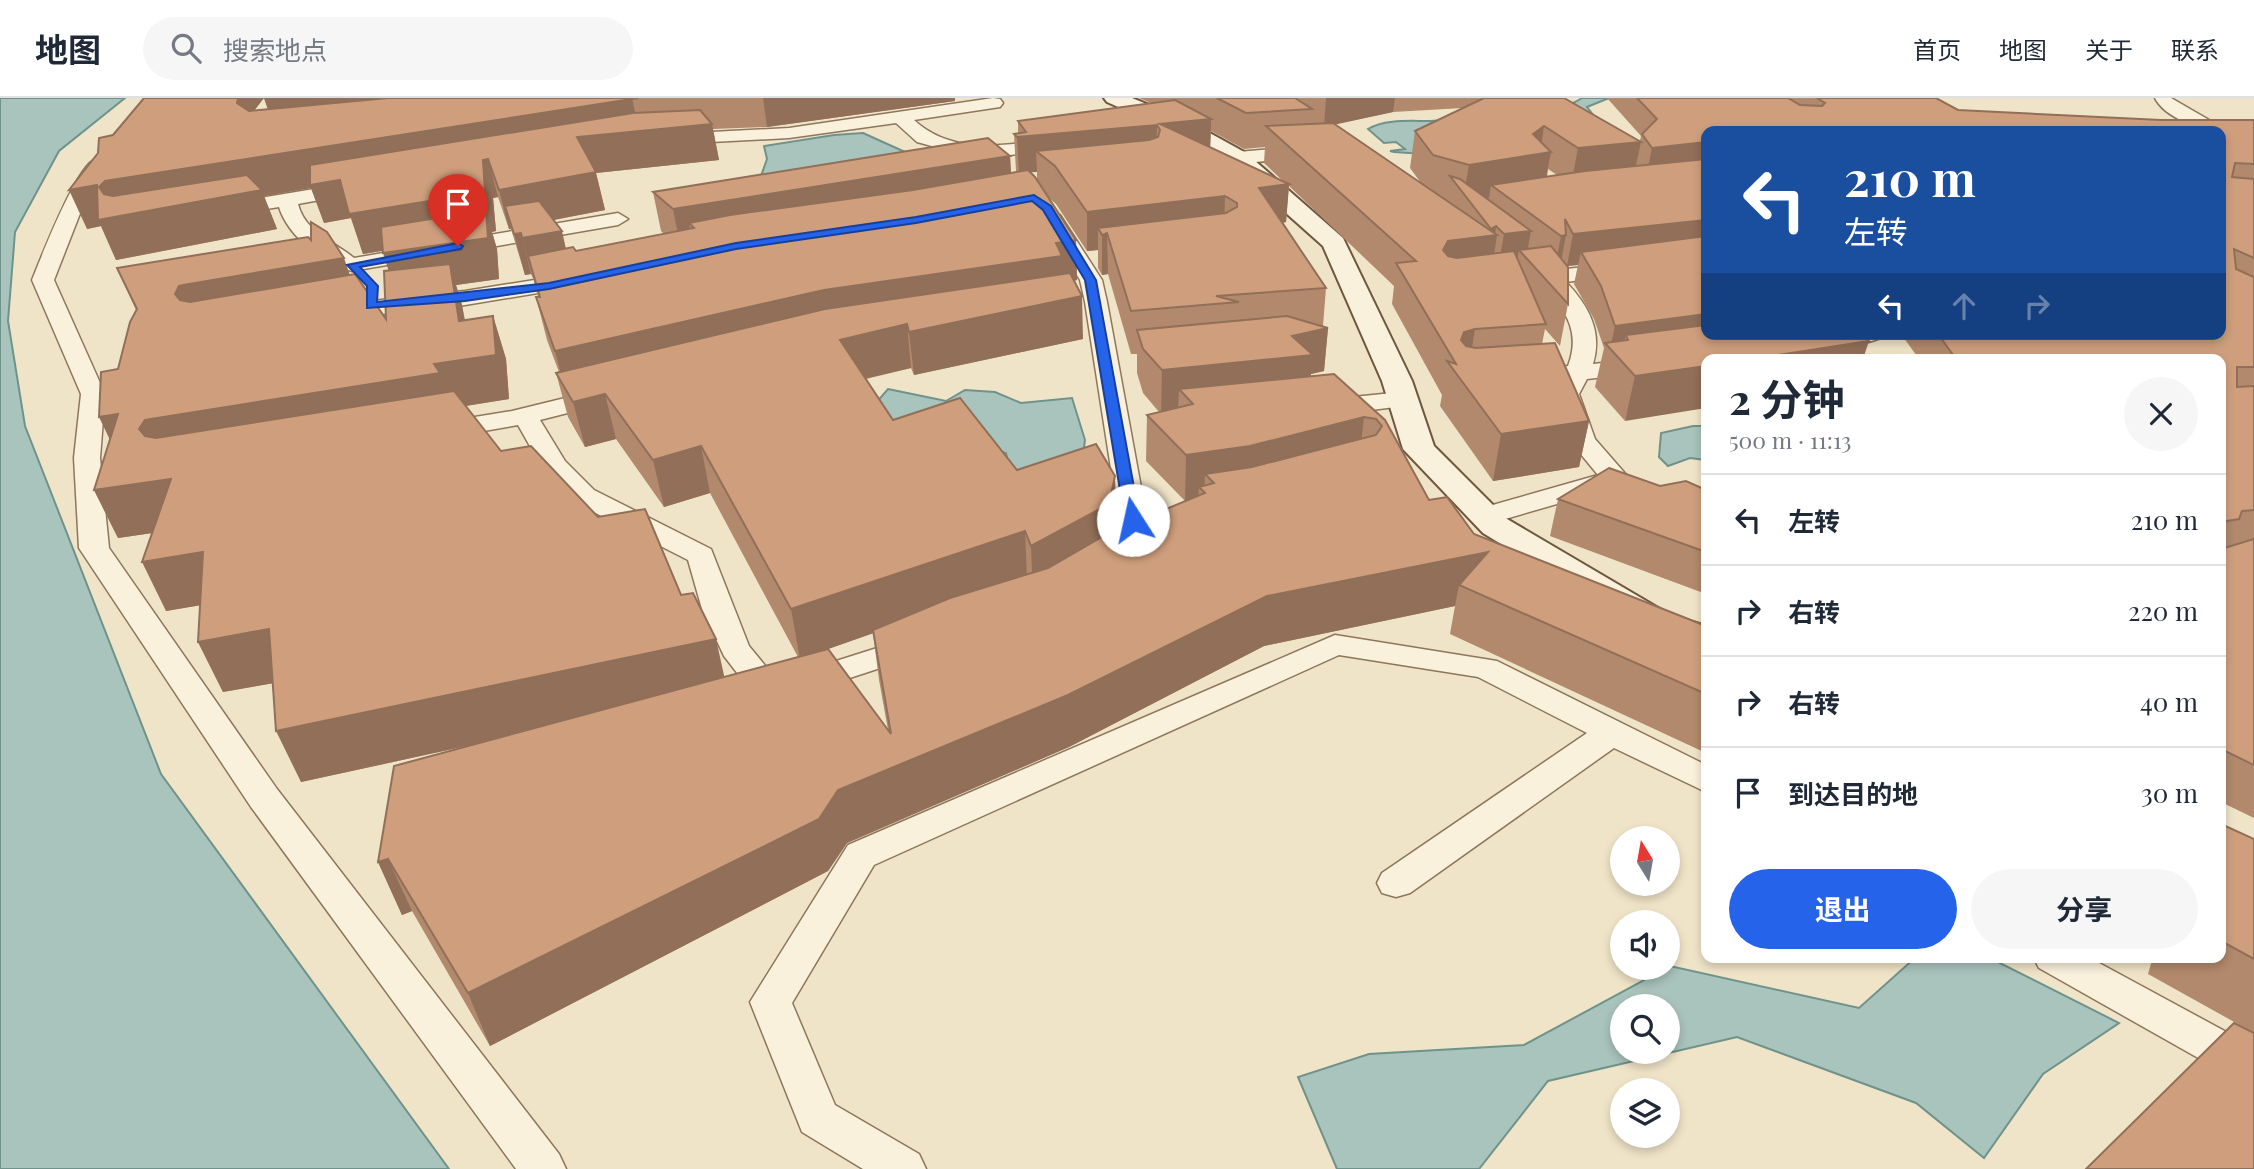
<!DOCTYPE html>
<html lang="zh">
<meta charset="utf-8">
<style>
:root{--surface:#fff;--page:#f6f6f7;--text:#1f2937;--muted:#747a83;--line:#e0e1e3;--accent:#2563eb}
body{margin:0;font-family:"Playfair Display","Noto Sans SC",serif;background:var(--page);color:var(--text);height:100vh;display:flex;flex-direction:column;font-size:26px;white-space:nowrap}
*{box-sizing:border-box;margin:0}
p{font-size:23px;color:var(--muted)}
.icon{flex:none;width:38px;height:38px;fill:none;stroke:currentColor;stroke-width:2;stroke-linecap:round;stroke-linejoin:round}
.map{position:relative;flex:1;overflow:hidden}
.panel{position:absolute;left:1701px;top:256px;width:525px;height:609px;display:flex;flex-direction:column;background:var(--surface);border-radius:14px;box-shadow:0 4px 10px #0003}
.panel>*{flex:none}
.banner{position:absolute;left:1701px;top:28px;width:525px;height:214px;border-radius:14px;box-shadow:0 4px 10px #0003;background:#1a4fa0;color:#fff;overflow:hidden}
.needle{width:46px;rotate:349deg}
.controls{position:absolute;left:1610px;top:728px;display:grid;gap:14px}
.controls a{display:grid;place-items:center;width:70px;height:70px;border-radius:50%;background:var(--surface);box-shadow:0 4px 10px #0003;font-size:35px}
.pin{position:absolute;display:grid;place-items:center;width:60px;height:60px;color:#fff;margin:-72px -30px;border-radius:50% 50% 50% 0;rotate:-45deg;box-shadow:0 0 7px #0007}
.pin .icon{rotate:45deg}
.me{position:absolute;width:77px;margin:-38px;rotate:350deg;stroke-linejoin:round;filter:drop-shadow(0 0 5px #0008)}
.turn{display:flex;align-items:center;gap:24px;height:147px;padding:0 28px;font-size:32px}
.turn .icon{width:91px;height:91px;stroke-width:2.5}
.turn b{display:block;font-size:49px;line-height:60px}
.lanes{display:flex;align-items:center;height:66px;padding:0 28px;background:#0003;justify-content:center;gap:35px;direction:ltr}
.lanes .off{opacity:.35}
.round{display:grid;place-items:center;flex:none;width:74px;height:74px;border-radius:37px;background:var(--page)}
.headline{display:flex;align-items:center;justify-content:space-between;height:119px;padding:0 28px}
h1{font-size:42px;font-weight:700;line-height:52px}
.action{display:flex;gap:14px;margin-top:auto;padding:14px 28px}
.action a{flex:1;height:80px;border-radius:42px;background:var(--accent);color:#fff;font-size:28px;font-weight:700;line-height:80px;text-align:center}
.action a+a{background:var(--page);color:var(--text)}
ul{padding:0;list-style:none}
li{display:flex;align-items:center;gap:21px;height:91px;padding:0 28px;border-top:2px solid var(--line)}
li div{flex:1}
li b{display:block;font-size:26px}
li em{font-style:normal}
header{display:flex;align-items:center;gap:42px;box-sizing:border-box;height:98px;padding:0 35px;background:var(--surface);border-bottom:2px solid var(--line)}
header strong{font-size:33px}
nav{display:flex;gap:38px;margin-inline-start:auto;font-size:24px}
.search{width:490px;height:63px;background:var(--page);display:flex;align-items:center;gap:18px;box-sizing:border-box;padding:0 24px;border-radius:38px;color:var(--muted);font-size:26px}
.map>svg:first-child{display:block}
.water{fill:#a9c4bc;stroke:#6f938a;stroke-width:2;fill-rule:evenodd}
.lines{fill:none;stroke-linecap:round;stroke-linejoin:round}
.street-casing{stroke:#8d765c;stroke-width:3}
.secondary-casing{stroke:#6f573f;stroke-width:4}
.street{fill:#faf1dc;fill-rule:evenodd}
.secondary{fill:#faf1dc;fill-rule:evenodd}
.wall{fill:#b2896c;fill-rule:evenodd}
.shaded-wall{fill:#916f58}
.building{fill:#cf9f7d;stroke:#916f58;stroke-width:2}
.route{fill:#2563eb;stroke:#184099;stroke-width:2}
</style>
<header>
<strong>地图</strong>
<div class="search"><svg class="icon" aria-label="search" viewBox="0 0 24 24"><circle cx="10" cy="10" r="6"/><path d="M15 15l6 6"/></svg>搜索地点</div>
<nav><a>首页</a><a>地图</a><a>关于</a><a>联系</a></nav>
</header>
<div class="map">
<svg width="2254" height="1071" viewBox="0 0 2254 1071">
<rect width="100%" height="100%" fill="#f0e4c8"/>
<g class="water">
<polygon points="0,0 125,0 59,53 15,134 8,223 25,328 161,676 449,1071 0,1071"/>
<path d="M 1582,0 L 1609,0 L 1587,9 L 1617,47 L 1651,71 L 1394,54 L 1390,53 L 1405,51 L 1396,44 L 1384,45 L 1368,31 C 1384,21 1409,23 1427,23 C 1463,21 1554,20 1582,0 Z"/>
<polygon points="863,35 936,68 761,78 767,61 764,48 834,37"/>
<polygon points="888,291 946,303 965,292 995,294 1021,305 1072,300 1085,342 1079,389 1011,377 1006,355 897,327 875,306"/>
<polygon points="1693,328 1706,328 1706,362 1690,360 1668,368 1659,359 1661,335"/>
<path d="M 1916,859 L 1988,859 L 2119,925 L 2043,976 L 1984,1060 L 1916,1005 L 1737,939 L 1548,983 L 1479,1071 L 1337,1071 L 1298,979 L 1369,956 L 1524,947 L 1670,868 L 1859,910 ZM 1668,908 L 1668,954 L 1622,954 L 1622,908 Z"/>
</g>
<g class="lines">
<defs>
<g id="street">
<path d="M 993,0 L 1000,1 L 1003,5 L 1000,9 L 914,22 C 954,59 1008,46 1058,41 L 1067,46 L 1058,51 L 994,59 L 993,65 L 986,67 L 972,59 L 917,44 L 896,25 L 789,40 L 673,46 L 664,41 L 673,36 L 789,30 Z"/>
<path d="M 2155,0 L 2171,0 L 2228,33 L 2221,38 L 2221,33 C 2201,33 2164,19 2155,0 Z"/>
<polygon points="1306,48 1313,50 1315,54 1313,58 1238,66 1229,60 1238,54"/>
<path d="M 96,61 L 105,67 L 81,113 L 54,182 L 105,296 L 100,360 L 109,450 L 277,691 L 559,1056 L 566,1071 L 516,1071 L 251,709 L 79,450 L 74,360 L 81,296 L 32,182 C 41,160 77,66 96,61 Z"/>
<path d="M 356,84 L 363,86 L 366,90 L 363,94 L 298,106 C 305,134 333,143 354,160 L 618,115 L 628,121 L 618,127 L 352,173 C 323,166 288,138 279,109 L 224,118 L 214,112 L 224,106 Z"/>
<polygon points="1053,115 1060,117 1102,182 1107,204 1147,422 1141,460 1136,466 1123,471 1113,468 1108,462 1119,422 1085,204 1080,182 1043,121"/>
<path d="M 1617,165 L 1628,171 L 1625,176 L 1566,184 C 1588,207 1603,233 1593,266 L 1640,261 L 1649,263 L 1652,268 L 1649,273 L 1640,275 L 1587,281 L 1579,296 L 1595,341 L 1629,380 L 1622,387 L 1495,424 L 1485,426 L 1475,424 L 1471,418 L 1475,412 L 1598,377 L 1570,343 L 1555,296 L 1561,284 L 1519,285 L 1516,280 L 1519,275 L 1568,268 C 1583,228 1560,209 1539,179 L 1542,174 Z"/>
<polygon points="578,175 589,182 586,187 465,207 335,221 324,214 335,207 465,193"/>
<path d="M 1823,236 L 1886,236 C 1878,246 1828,251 1816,248 L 1812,243 Z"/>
<polygon points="606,290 615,293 619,298 615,303 540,322 565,363 594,392 711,451 749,548 787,594 782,602 770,605 758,602 724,558 702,511 688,462 574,404 544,373 518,327 438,341 429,339 425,333 429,327 438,325 512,313"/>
<polygon points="1402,294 1411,297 1415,302 1411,307 1324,318 1315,315 1311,310 1315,305 1324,302"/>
<polygon points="918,537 929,540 934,547 929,554 804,595 792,591 788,584 792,577"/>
<polygon points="1335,537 1497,563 1706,667 1706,694 1614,650 1410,795 1396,799 1382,795 1377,785 1382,775 1587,635 1478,579 1339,557 874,767 792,905 835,1007 919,1056 926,1071 863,1071 802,1034 750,904 848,747"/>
<polygon points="2033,859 2088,859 2254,949 2254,988 2239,983 2039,870"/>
</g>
<polygon id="secondary" points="1104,0 1132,0 1188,23 1246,55 1343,140 1412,283 1434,348 1507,421 1670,517 1706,528 1706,552 1644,533 1483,435 1403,351 1382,283 1323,148 1230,65 1172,33 1107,4"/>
</defs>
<use href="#street" class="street-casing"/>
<use href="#secondary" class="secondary-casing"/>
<use href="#street" class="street"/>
<use href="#secondary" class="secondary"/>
</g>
<g class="wall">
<path d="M 144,0 L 955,0 L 955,3 L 767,29 L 713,31 L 719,62 L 596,75 L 605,112 L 553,122 L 566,151 L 576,153 L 664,136 L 661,133 L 653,94 L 1010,58 L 1011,75 L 1017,74 L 1016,73 L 1014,36 L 1018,36 L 1018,23 L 1151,5 L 1139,0 L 1564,0 L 1640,43 L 1641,38 L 1607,0 L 1936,0 L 1958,12 L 2161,22 L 2254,22 L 2254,720 L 2221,704 L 2221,261 L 1919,261 L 1901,236 L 2221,236 L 1706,33 L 1625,323 L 1595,289 L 1604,250 L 1594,221 L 1574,186 L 1578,167 L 1567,168 L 1568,206 L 1560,248 L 1545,231 L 1542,246 L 1589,323 L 1579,369 L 1493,383 L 1440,308 L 1442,297 L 1392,206 L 1394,188 L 1289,88 L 1286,124 L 1283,125 L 1326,190 L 1323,228 L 1328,230 L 1324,273 L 1311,276 L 1311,278 L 1385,322 L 1429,402 L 1474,436 L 1706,528 L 1706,655 L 1450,536 L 1455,508 L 1264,548 L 1069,649 L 847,745 L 828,773 L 490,948 L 412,813 L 402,817 L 378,764 L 472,647 L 301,684 L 273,585 L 223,594 L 198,544 L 200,507 L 166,513 L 152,435 L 118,440 L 94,392 L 110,342 L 118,271 L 136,212 L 117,170 L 350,177 L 386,221 L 389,173 L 383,153 L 363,156 L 351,120 L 324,125 L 311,90 L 264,98 L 277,131 L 116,162 L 101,128 L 87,131 L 113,37 ZM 264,0 L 268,11 L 254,13 L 262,2 ZM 1463,10 L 1415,33 L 1410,70 L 1421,85 L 1335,26 L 1393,14 ZM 1211,33 L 1244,51 L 1265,49 L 1264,65 L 1284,84 L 1210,49 ZM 1548,71 L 1557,77 L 1547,79 ZM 1030,74 L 1037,74 L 1037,81 ZM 498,99 L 509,131 L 511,131 L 525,177 L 531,176 L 533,180 L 538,199 L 536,199 L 547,242 L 559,274 L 556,275 L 568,319 L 585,349 L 616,341 L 664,409 L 710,395 L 798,559 L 724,579 L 681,497 L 598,419 L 501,353 L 466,308 L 509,301 L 506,261 L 493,218 L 465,222 L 462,207 L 456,187 L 499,181 L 497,151 L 492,134 L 496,133 L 493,100 ZM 1049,100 L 1056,106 L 1087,153 L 1098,152 L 1098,170 L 1102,177 L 1108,176 L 1131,256 L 1137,256 L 1137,275 L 1143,295 L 1159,314 L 1147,317 L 1146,363 L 1185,403 L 1114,432 L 1116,425 L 1115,378 L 1017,372 L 893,322 L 866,281 L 911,270 L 914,277 L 1083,241 L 1074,183 L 1077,182 L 1076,142 ZM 873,535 L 879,582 L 888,632 L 827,551 Z"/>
<polygon points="1660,388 1706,392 1706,496 1550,438 1558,401"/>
<polygon points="2221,726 2254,741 2254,1071 2254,935 2148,876 2153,859 2221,859"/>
</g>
<g class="shaded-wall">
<polygon points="238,0 550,0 275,32 264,0 253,14 250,41 237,5"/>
<polygon points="632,0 639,33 712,26 719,62 596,75 605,112 512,130 505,108 511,131 509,131 499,92 586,76 579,46 341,85 352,116 485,94 483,62 488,61 498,99 493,100 496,133 492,134 497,151 499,181 456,187 462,207 471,261 496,257 493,218 506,261 509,301 452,310 455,320 167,367 161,377 139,331 145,322 437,276 434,266 470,261 459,223 453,187 396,196 383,155 488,140 488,135 363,156 351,120 324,125 311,90 264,98 277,131 116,162 101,128 87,131 69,92 97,87 111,120 113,119 99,89 105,83"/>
<polygon points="763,0 955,0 955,3 767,29"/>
<polygon points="1326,0 1395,0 1393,14 1324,29"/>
<polygon points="1211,21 1210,57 1160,26"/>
<polygon points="1157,27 1156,64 1036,53 1037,74 1019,75 1017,39"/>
<polygon points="1544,28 1540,56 1551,54 1544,91 1491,87 1489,100 1470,103 1464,96 1469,67 1533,36"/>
<polygon points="1641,44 1633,80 1571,87 1578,50"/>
<polygon points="1706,44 1706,70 1646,79 1652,50"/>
<polygon points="1010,58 1012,95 694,130 689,125 693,149 681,151 673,111"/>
<polygon points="1289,86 1286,124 1257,128 1259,90"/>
<polygon points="1225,98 1224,137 1107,135 1108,176 1102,177 1102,137 1098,130 1098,152 1087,153 1087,114"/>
<polygon points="1706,122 1706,152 1581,154 1578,167 1567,168 1573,136"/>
<polygon points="1496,128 1495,137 1497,137 1491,177 1442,183 1443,152 1448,143 1490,137 1491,131"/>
<polygon points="562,133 571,174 528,158 533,180 522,140"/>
<polygon points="1531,133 1526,161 1519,152 1515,174 1497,176 1504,136"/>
<polygon points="521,135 531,176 525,177 514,136"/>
<polygon points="1566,137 1560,169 1555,169 1561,138"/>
<polygon points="1076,142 1077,182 829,234 564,288 555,253 824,192"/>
<polygon points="344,160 358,201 206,227 175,196 179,188 189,186"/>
<polygon points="1082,198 1083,241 914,277 909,234"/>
<polygon points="1706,216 1706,236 1628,242 1626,237 1620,260 1610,251 1615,228"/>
<polygon points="907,226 911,270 846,285 840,242"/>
<polygon points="1328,230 1324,273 1311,276 1309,301 1193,306 1179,291 1178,315 1161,317 1162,272"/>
<polygon points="1475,231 1468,274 1461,242 1464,234"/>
<polygon points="1869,243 1863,261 1752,261"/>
<polygon points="1706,268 1706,310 1625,323 1635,278"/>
<polygon points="605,296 616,341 585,349 573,304"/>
<polygon points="118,316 121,365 99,319"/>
<polygon points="1364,319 1359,364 1214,385 1205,376 1204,401 1205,395 1199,389 1198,402 1185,404 1186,357"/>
<polygon points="1589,323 1579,369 1493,383 1501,336"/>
<polygon points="701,348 710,395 664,409 653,362"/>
<polygon points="1115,378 1116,425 1110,454 1033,497 1031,448"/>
<polygon points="171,381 194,429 118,440 94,392"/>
<polygon points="1025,433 1027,481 800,561 791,511"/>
<polygon points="203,454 226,503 166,513 142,464"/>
<polygon points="1488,454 1459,487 1455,508 1264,548 1069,649 847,745 828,773 490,948 468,895 838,692 1267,498"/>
<polygon points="269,531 292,582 223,594 198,544"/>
<polygon points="716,541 727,591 301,684 276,633"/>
<polygon points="388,761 412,813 402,817 378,764"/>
</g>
<g class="building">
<polygon points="144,0 238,0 237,5 249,13 388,0 638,0 105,83 99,89 104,96 113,98 247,77 262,92 98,122 97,87 69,92 98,55 99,40 113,37"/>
<polygon points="1217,0 1295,0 1312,11 1246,15"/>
<polygon points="1484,0 1564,0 1641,44 1578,50 1544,28 1533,36 1551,54 1469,67 1433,57 1415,33"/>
<polygon points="1637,0 1788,0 1800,7 1822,8 1825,5 1817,0 1936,0 1958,12 2161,22 2254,22 2254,66 2235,65 2232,79 2254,81 2254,160 2234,151 2236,171 2254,179 2254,269 2237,269 2237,289 2254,288 2254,412 2242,413 2239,421 2221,424 2221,261 1956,261 1938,236 2221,236 2221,33 1706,33 1706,44 1652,50 1642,36 1657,21"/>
<polygon points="1175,2 1211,21 1160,26 1289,86 1259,90 1326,190 1216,198 1239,204 1131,213 1107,135 1102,137 1098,130 1226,115 1237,109 1237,105 1225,98 1087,114 1055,68 1036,53 1149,42 1158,39 1160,32 1157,27 1017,39 1014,36 1026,34 1018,23"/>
<polygon points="700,12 712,26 577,39 596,74 499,92 488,61 483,62 485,94 349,116 340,82 310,87 310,67 633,15"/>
<polygon points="1333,25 1497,137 1448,143 1443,152 1448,158 1457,160 1514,153 1546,226 1475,231 1464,234 1461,242 1466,248 1476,250 1555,245 1589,323 1501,336 1447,263 1456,266 1396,165 1416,163 1266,28"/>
<polygon points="988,40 1010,58 673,111 653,94"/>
<polygon points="1706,61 1706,122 1573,136 1565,121 1566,137 1561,138 1491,87 1585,73"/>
<polygon points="1028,72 1035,79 1076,142 1056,145 1062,158 824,192 555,253 536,199 540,199 528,158 573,149 576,153 694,130 689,125 730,117 913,92"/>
<polygon points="1450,78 1460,81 1531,133 1504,136 1496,128 1491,131"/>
<polygon points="539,103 562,133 522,140 521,135 514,136 505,108"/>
<polygon points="486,112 488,140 383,155 381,129"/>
<polygon points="311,124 327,134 344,160 189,186 179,188 175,196 180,202 190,204 355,176 386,221 384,173 450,166 459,223 493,218 496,257 434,266 440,275 145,322 139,331 145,338 156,340 454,293 501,353 531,348 598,419 645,411 681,497 693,495 716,541 276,633 269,531 198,544 203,454 142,464 171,381 94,392 118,316 99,319 101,274 118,271 130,224 137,211 117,170 308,139 311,142"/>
<polygon points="1706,138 1706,216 1615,228 1601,188 1581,154"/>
<polygon points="1551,148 1568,169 1568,206 1519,152"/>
<polygon points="1070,175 1082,198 909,234 907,226 840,242 893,322 960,300 1017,372 1096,346 1115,378 1109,406 1031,448 1025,433 791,511 701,348 653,362 605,296 573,304 556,275 825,211"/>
<polygon points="1287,218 1328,230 1292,238 1313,257 1162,272 1143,251 1137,232"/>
<polygon points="1706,227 1706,236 1862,236 1869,243 1752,261 1706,261 1706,268 1635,278 1605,245 1628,242 1626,237"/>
<polygon points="1334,276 1385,322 1429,402 1447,399 1474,436 1706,528 1706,596 1459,487 1488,454 1267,498 1068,597 838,692 819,721 468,895 388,761 378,764 394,668 828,551 891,636 873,532 950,500 1048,470 1140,417 1142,421 1205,395 1199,389 1214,385 1205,376 1252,369 1376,337 1382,328 1376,321 1364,319 1250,348 1186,357 1147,317 1193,306 1179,291"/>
<polygon points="1609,370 1660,388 1686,383 1706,392 1706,454 1558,401"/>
<polygon points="2254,441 2254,667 2221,651 2221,451"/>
<polygon points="2221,726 2254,741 2254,861 2221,843"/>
<polygon points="2234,925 2254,935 2254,1071 2086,1071"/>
</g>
<polygon class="route" points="1034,97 1051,108 1096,182 1140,422 1138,425 1125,422 1085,182 1043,112 1032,103 916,125 736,151 549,191 465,203 367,210 367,188 347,167 458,145 463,148 461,151 360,169 378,188 377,204 549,185 736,145 916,119"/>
</svg>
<div class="controls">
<a><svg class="needle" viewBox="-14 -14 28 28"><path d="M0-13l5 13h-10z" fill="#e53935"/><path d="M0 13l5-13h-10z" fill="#747a83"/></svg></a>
<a><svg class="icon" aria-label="sound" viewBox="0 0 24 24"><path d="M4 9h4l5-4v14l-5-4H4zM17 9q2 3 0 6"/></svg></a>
<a><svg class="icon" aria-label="search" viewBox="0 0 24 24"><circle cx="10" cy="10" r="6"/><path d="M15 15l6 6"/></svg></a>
<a><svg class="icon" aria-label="layers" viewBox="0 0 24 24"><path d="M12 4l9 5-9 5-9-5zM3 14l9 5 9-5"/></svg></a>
</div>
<div class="pin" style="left:458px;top:148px;background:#d93025"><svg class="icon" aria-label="arrive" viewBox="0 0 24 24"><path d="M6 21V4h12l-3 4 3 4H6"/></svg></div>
<svg class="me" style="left:1133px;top:422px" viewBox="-20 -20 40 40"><circle r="19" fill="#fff"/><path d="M0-13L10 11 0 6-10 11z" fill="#2563eb"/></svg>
<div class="banner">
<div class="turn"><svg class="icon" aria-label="left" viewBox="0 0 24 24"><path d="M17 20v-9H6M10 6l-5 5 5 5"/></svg><div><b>210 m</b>左转</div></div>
<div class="lanes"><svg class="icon" aria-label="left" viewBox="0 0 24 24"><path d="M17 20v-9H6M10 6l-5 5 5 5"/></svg><svg class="icon off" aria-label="ahead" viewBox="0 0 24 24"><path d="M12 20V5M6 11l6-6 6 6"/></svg><svg class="icon off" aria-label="right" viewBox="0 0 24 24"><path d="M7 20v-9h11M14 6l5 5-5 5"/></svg></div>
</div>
<section class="panel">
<div class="headline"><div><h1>2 分钟</h1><p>500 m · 11:13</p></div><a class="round"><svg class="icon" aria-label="close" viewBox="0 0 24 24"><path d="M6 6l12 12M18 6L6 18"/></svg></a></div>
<ul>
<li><svg class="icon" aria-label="left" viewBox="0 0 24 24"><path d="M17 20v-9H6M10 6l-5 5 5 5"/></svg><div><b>左转</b></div><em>210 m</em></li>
<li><svg class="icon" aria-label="right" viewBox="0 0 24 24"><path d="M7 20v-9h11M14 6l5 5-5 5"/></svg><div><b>右转</b></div><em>220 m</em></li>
<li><svg class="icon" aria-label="right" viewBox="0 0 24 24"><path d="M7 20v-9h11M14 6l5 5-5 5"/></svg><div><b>右转</b></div><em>40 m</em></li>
<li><svg class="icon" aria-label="arrive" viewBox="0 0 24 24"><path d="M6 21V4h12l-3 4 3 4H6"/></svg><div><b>到达目的地</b></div><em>30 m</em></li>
</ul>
<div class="action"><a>退出</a><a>分享</a></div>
</section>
</div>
